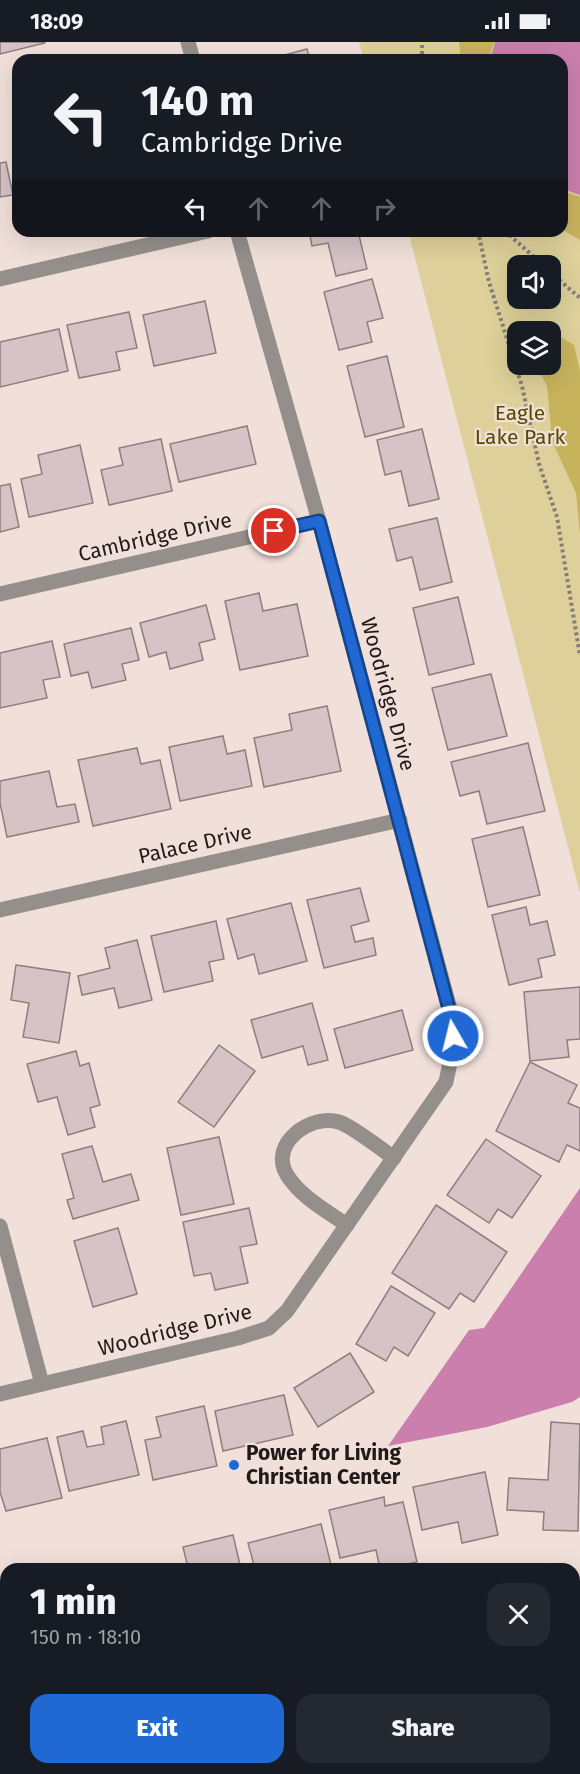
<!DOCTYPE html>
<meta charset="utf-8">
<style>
:root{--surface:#171b24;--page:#242831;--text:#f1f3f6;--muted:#9ea1a6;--accent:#2069d4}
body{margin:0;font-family:"Fira Sans",sans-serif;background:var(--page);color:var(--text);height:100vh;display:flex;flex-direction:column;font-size:22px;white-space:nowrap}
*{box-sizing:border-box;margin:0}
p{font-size:20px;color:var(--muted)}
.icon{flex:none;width:33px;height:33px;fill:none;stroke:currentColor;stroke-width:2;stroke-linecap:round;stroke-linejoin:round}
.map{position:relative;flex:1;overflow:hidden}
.drawer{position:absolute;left:0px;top:1521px;width:580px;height:212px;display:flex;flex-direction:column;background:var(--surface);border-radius:18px 18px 0 0;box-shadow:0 6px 24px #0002}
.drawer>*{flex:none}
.banner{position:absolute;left:12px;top:12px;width:556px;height:183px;border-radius:18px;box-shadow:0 6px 24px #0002;background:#171b24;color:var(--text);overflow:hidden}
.controls{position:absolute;left:507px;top:213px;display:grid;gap:12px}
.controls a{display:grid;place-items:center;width:54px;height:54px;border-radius:12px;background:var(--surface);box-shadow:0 6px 24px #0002;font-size:30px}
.pin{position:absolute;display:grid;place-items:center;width:51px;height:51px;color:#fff;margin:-26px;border:3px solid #fff;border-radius:50%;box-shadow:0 2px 6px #0007}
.me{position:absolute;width:66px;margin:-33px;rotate:352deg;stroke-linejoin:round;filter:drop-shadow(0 0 4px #0008)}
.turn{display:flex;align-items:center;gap:21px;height:126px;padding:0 30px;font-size:27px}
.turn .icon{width:78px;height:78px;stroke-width:2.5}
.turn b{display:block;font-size:42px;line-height:51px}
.lanes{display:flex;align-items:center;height:57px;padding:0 30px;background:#0003;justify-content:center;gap:30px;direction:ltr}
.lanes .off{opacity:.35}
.round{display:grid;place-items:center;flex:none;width:63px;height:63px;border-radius:18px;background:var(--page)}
.overview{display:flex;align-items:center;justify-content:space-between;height:102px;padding:0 30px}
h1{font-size:36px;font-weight:800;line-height:45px}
.action{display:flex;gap:12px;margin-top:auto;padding:12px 30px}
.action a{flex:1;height:69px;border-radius:18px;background:var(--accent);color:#fff;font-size:24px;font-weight:800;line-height:69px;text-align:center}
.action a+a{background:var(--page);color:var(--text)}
.status{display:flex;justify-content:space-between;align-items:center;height:42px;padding:0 30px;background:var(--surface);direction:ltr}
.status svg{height:16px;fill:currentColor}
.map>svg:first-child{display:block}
.green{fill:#ddd09a;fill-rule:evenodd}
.forest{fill:#c8b35d}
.water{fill:#ca7fac}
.building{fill:#d5c3c5;stroke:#8f7e7f;stroke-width:1.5}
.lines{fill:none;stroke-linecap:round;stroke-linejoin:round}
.path{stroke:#887c78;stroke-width:4;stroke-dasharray:3 3;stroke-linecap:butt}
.street{stroke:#948f8a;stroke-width:15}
.route-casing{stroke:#15448a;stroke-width:15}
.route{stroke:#2069d4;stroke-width:10}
.poi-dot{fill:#2069d4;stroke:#f1e0da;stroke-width:2}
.labels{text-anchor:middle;stroke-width:4.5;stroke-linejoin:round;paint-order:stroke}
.park-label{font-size:21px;fill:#584901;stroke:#f1e0da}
.street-label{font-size:21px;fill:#201a18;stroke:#f1e0da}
.poi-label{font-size:21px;font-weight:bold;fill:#201a18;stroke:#f1e0da;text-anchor:start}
</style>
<div class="status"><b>18:09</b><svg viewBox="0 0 49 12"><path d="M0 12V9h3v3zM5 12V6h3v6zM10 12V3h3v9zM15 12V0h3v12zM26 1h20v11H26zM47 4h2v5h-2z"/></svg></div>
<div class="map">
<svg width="580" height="1732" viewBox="0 0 580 1732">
<rect width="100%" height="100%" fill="#f1e0da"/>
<path class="green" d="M 359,0 L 580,0 L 580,851 L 408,189 L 562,189 L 562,18 L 364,18 ZM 518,224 L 550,224 L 550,256 L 518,256 ZM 518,290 L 550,290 L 550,322 L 518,322 Z"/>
<g class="forest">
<polygon points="459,0 494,0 488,18 461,18"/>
<polygon points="562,149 580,155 580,198 563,188"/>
<polygon points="557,293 574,303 580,329 580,492 576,451 552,399 547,344 536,323 550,322 551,302"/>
</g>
<g class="water">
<polygon points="495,0 580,0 580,153 563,147 562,18 490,18"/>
<polygon points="580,1146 580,1355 572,1360 487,1385 388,1404 469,1288 484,1286"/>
</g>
<g class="building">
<polygon points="0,0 45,0 45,1 0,12"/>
<polygon points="307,7 310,18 266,18"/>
<polygon points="6,120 13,153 0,155 0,121"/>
<polygon points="309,189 358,189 367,227 336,234 328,201 312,204"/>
<polygon points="372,237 383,276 367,280 372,300 339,308 324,250"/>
<polygon points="205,259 216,311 154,324 143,273"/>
<polygon points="129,270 137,306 116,310 120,328 79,336 67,283"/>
<polygon points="59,287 68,329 0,345 0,300"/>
<polygon points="387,314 404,385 365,395 347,324"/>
<polygon points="247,384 256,422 179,440 170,402"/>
<polygon points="422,387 439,457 409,464 401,429 385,433 377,398"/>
<polygon points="161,397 172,449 109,463 101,428 123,423 119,406"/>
<polygon points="80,403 93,461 29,475 21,437 42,432 38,413"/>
<polygon points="10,442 19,485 0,490 0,444"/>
<polygon points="437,476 452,540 420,548 412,515 397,519 389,487"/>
<polygon points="259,551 263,569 297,562 308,614 240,628 225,559"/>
<polygon points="458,555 474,622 429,633 413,566"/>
<polygon points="206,563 215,597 199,601 203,618 170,627 166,610 149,615 140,581"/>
<polygon points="131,586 139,618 122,622 126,638 92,646 88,630 71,634 64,602"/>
<polygon points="52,599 60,635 43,638 47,656 0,666 0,611"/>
<polygon points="491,632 507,694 448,708 432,646"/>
<polygon points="327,664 341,729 264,745 254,696 292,688 289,672"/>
<polygon points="223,694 227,712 245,708 252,744 180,759 169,705"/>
<polygon points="528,701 545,769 487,782 479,749 460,754 451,720"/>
<polygon points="137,706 141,722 160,718 171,767 93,784 78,718"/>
<polygon points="49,729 57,765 75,762 79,780 7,795 0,761 0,739"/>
<polygon points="523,785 540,853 488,865 472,797"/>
<polygon points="360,846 369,879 351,884 355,900 373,896 376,913 324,926 307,858"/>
<polygon points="291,861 307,919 259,932 254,912 238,917 227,877"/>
<polygon points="526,865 530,883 547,879 555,913 538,917 542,935 509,943 492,873"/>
<polygon points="216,879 224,917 209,920 213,939 164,950 151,894"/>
<polygon points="137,898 152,958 119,966 114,946 82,953 78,934 110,926 105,906"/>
<polygon points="16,923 70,931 59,1001 23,995 29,961 11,958"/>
<polygon points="580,945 580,997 567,998 569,1015 530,1019 524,950"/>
<polygon points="312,961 328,1018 308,1023 303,1004 262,1016 251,978"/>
<polygon points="402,968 413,1008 345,1026 334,987"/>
<polygon points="219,1003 255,1029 214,1085 178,1060"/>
<polygon points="76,1009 80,1024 89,1021 100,1063 90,1066 95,1085 68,1093 57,1055 38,1060 27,1022"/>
<polygon points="530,1020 577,1043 568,1061 580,1066 580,1109 567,1103 559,1120 496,1089"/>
<polygon points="219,1095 234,1162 181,1173 167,1106"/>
<polygon points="486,1097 541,1134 512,1176 498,1167 489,1181 447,1153"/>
<polygon points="92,1104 103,1140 131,1132 139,1158 73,1177 67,1158 74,1156 62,1112"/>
<polygon points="436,1163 507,1210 474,1260 460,1251 449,1267 392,1231"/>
<polygon points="249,1166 257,1202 240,1205 248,1241 215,1248 211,1231 194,1234 183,1180"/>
<polygon points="118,1186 137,1252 93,1265 74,1199"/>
<polygon points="391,1244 435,1271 408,1314 394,1305 386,1319 356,1302"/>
<polygon points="350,1311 374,1350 318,1385 294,1346"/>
<polygon points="284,1353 293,1393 223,1409 215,1369"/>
<polygon points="204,1364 217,1424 153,1438 145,1398 161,1395 156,1375"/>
<polygon points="126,1379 139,1433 69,1449 57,1395 83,1389 87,1405 104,1402 101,1385"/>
<polygon points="551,1380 580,1382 578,1489 543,1488 544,1470 507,1468 509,1436 548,1438"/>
<polygon points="47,1396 62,1456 6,1469 0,1450 0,1407"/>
<polygon points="485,1430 498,1493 462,1501 458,1480 422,1488 413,1445"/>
<polygon points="384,1455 385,1464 403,1460 417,1520 380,1527 376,1508 340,1516 329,1468"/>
<polygon points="321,1482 332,1527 255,1527 248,1501"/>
<polygon points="233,1493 241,1527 183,1527 188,1526 183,1505"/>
<polygon points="574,1708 580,1732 543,1732 542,1726 574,1726"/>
<polygon points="6,1725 50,1726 51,1732 0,1732 0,1727"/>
<polygon points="66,1726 136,1726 137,1732 67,1732"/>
<polygon points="147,1726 208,1726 186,1732 149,1732"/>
</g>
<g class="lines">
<g class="path">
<polyline points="422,18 422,0"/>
<polyline points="478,189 489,240 522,344 539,422 557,475 580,614"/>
<polyline points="505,189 544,224"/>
<polyline points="550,230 580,256"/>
</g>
<g class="street">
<polyline points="188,0 193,18"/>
<polyline points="0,237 208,189"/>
<polyline points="0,552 319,479"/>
<polyline points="0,868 400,778"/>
<path d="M 347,1183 C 325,1168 301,1155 287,1133 C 268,1102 311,1071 339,1080 C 352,1084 381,1107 394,1116"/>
<polyline points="0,1184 42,1342"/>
<polyline points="0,1352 238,1296 269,1286 287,1269 446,1040 453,1006 454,982 319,479 237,189"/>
<polyline points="574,1572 580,1575"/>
<polyline points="0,1678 6,1676"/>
</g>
</g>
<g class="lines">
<defs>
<polyline id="route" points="274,489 319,479 453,982 453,994"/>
</defs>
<use href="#route" class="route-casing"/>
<use href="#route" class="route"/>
</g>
<circle class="poi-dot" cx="234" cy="1423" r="6"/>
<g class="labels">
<g class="park-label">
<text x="520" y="378">Eagle<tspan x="520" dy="24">Lake Park</tspan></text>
</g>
<g class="street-label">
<text transform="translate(155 495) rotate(-13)" y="7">Cambridge Drive</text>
<text transform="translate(388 652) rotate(75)" y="7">Woodridge Drive</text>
<text transform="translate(195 802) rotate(-13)" y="7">Palace Drive</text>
<text transform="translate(175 1288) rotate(-14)" y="7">Woodridge Drive</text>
</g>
<g class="poi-label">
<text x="246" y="1418">Power for Living<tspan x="246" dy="24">Christian Center</tspan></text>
</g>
</g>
</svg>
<div class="controls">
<a><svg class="icon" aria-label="sound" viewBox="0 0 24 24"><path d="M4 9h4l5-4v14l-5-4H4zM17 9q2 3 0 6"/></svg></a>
<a><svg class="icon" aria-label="layers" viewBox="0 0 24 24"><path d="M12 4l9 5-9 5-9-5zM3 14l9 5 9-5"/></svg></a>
</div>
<div class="pin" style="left:274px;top:489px;background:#d93025"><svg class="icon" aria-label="arrive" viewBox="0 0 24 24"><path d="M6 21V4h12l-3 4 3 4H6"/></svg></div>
<svg class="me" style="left:453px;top:994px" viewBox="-20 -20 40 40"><circle r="17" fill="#2069d4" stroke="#fff" stroke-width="3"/><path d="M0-11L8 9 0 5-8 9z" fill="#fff"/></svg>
<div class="banner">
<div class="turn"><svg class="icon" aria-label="left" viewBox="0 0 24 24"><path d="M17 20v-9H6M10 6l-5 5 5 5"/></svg><div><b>140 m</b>Cambridge Drive</div></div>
<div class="lanes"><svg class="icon" aria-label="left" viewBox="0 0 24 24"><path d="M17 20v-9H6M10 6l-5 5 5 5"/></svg><svg class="icon off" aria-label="ahead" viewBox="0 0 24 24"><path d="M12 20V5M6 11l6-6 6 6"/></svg><svg class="icon off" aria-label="ahead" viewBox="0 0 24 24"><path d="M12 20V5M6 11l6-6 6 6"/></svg><svg class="icon off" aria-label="right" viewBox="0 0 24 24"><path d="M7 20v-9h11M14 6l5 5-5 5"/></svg></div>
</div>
<section class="drawer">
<div class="overview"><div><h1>1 min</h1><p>150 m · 18:10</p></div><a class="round"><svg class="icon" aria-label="close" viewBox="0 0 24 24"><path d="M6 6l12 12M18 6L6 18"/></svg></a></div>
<div class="action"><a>Exit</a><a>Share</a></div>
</section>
</div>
